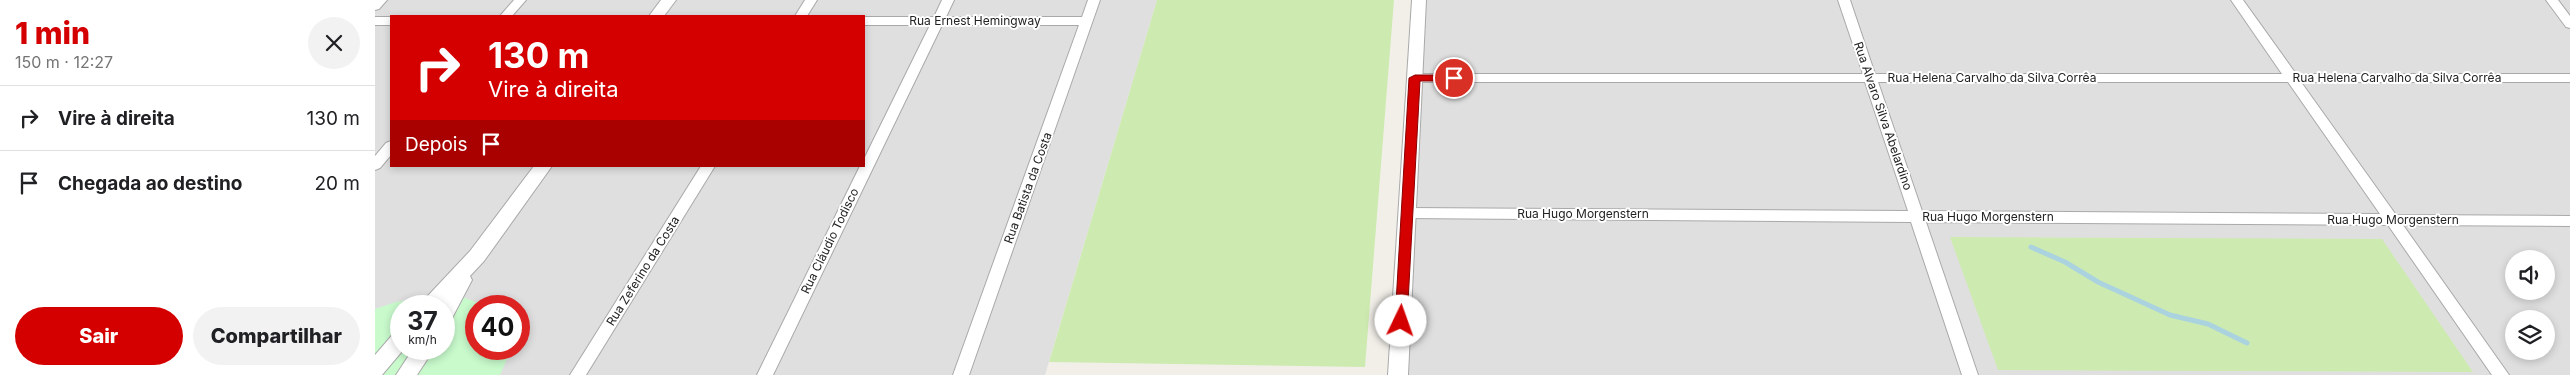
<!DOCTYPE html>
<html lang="pt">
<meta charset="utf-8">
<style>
:root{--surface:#fff;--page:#f2f2f2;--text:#202124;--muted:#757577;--line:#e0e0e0;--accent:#d40000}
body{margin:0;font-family:Inter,sans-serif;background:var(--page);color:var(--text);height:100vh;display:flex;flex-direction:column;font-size:19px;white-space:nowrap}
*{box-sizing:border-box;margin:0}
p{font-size:16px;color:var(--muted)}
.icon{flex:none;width:28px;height:28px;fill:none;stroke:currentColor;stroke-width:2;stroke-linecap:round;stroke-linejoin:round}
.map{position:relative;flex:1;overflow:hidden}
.panel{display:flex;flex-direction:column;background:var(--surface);width:375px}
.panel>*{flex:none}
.guide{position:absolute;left:15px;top:15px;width:475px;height:152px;border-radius:0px;box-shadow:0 2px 8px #0003;background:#d40000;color:#fff;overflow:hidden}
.buttons{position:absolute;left:2130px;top:250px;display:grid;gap:10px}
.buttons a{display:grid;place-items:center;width:50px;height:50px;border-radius:50%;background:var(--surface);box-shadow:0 2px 8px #0003;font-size:25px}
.speed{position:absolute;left:15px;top:295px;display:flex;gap:10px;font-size:25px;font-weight:700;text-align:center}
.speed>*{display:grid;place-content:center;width:65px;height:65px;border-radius:50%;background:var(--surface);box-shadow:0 2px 8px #0003;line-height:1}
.speed small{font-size:12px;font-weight:400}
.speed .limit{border:8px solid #d22;background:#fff;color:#111}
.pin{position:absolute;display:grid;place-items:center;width:42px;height:42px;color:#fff;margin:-21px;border:2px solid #fff;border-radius:50%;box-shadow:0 1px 5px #0007}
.me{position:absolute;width:55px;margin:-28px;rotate:3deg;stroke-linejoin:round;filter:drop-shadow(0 0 4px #0008)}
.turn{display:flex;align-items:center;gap:18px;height:105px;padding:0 15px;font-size:22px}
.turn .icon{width:65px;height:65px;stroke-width:2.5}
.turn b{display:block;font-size:35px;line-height:42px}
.then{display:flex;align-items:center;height:48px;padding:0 15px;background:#0003;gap:10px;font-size:19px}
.round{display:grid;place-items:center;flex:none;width:52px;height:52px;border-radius:26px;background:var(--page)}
.head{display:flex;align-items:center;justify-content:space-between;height:85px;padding:0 15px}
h1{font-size:30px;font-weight:800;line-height:38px;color:var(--accent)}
.primary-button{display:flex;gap:10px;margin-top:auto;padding:10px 15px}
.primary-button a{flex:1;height:58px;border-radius:30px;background:var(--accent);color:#fff;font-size:20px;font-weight:800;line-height:58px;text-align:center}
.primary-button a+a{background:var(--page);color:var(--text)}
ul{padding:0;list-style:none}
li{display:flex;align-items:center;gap:15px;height:65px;padding:0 15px;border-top:1px solid var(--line)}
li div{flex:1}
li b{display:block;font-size:19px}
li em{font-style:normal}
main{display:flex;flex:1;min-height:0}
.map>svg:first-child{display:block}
.residential{fill:#e0dfdf;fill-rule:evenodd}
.grass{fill:#cdebb0}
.park{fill:#c8facc;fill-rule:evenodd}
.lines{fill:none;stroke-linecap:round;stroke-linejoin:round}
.stream{stroke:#aad3df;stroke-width:5}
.minor-casing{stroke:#a9a9a9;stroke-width:2}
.tertiary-casing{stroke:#a9a9a9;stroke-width:2}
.minor{fill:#fff;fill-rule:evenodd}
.tertiary{fill:#fff;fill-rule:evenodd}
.route{fill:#d40000;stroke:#8a0000}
.labels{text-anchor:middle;stroke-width:4;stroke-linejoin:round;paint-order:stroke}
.street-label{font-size:12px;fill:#222;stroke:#fff}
</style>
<main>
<section class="panel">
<div class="head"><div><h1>1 min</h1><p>150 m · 12:27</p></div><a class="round"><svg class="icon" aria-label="close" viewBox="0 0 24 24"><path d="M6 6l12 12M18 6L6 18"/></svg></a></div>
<ul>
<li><svg class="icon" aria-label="right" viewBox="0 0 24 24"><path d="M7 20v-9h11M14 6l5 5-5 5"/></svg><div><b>Vire à direita</b></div><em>130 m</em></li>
<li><svg class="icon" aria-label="arrive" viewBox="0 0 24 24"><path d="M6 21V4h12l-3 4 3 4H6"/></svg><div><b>Chegada ao destino</b></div><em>20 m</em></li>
</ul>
<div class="primary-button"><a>Sair</a><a>Compartilhar</a></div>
</section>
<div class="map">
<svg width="2195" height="375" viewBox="0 0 2195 375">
<rect width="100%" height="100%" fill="#f2efe9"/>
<g class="residential">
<path d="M 0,0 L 782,0 L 670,375 L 0,375 ZM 16,16 L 489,16 L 489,166 L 16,166 ZM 26,306 L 69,306 L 69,349 L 26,349 ZM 101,306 L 144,306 L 144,349 L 101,349 Z"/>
<path d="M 1044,0 L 2195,0 L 2195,375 L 1023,375 ZM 2139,259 L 2171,259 L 2171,291 L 2139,291 ZM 2139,319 L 2171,319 L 2171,351 L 2139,351 Z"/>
</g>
<g class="grass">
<polygon points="782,0 1019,0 990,367 674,362"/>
<polygon points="1575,237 2007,239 2098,372 1623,370"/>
</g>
<path class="park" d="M 54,296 L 85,296 L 111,306 L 101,306 L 101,349 L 133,349 L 132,359 L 125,375 L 0,375 L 0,309 L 21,302 ZM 26,306 L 69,306 L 69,349 L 26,349 Z"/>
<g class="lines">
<polyline class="stream" points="1656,247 1690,262 1723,282 1795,315 1833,324 1872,343"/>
<defs>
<g id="minor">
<polygon points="0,0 12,0 4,9 0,10"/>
<polygon points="139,0 151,0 137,16 125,16"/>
<polygon points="430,0 442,0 432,16 420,16"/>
<polygon points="567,0 579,0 571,17 707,17 713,0 725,0 594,375 578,375 704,25 567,25 398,375 382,375 485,166 489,166 489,159 555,25 489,25 489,17 559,17"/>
<path d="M 1463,0 L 1475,0 L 1500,74 L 1907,74 L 1856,0 L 1868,0 L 1921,74 L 2195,74 L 2195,82 L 1926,82 L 2021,215 L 2195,216 L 2195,226 L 2028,225 L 2134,375 L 2117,375 L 2013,225 L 1551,222 L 1603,375 L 1587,375 L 1536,222 L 1032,218 L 1027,217 L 1025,213 L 1027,209 L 1032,208 L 1533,211 L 1490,82 L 1040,82 L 1034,78 L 1040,74 L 1488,74 ZM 1503,82 L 1913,82 L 2005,214 L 1547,211 Z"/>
<polygon points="2171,0 2183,0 2195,16 2195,28 2191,27"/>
<rect x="0" y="17" width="16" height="8"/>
<polygon points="16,141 16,155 5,168 0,170 0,156 11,143"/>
<polygon points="326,166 340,166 211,375 195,375"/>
</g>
<g id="tertiary">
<polygon points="286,0 301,0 289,16 274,16"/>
<polygon points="1037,0 1051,0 1033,375 1013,375"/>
<polygon points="159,166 177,166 109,261 95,276 97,280 76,320 69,323 69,306 46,306 48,301 95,251"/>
<polygon points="26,331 26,349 29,349 7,375 0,375 0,355 19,333"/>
<polygon points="38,349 59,349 42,375 21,375"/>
</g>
</defs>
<use href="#minor" class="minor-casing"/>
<use href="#tertiary" class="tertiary-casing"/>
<use href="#minor" class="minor"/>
<use href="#tertiary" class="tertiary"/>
</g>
<polygon class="route" points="1040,75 1079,75 1084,78 1079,81 1045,81 1032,321 1026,326 1020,321 1034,78"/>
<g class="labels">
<g class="street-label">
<text x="600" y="25">Rua Ernest Hemingway</text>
<text x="1617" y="82">Rua Helena Carvalho da Silva Corrêa</text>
<text x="2022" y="82">Rua Helena Carvalho da Silva Corrêa</text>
<text transform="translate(1508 116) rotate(71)" y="4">Rua Alvaro Silva Abelardino</text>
<text transform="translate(653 188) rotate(-70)" y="4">Rua Batista da Costa</text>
<text x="1208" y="218">Rua Hugo Morgenstern</text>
<text x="1613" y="221">Rua Hugo Morgenstern</text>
<text x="2018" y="224">Rua Hugo Morgenstern</text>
<text transform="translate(455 241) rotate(-64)" y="4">Rua Cláudio Todisco</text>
<text transform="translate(268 271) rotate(-58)" y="4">Rua Zeferino da Costa</text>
</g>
</g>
</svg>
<div class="buttons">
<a><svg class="icon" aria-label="sound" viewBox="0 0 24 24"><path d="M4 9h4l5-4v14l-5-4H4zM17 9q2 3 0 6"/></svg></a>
<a><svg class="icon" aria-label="layers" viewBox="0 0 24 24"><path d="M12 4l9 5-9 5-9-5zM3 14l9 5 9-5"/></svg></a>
</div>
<div class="speed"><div>37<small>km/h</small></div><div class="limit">40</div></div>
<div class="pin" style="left:1079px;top:78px;background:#d93025"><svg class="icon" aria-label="arrive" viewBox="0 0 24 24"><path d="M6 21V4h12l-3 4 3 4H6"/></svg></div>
<svg class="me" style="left:1026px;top:321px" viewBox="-20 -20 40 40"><circle r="19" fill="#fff"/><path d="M0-13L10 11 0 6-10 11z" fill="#d40000"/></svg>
<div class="guide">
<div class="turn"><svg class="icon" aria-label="right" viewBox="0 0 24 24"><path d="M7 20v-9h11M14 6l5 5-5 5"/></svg><div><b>130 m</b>Vire à direita</div></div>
<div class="then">Depois<svg class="icon" aria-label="arrive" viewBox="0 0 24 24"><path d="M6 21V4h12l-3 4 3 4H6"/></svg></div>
</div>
</div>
</main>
